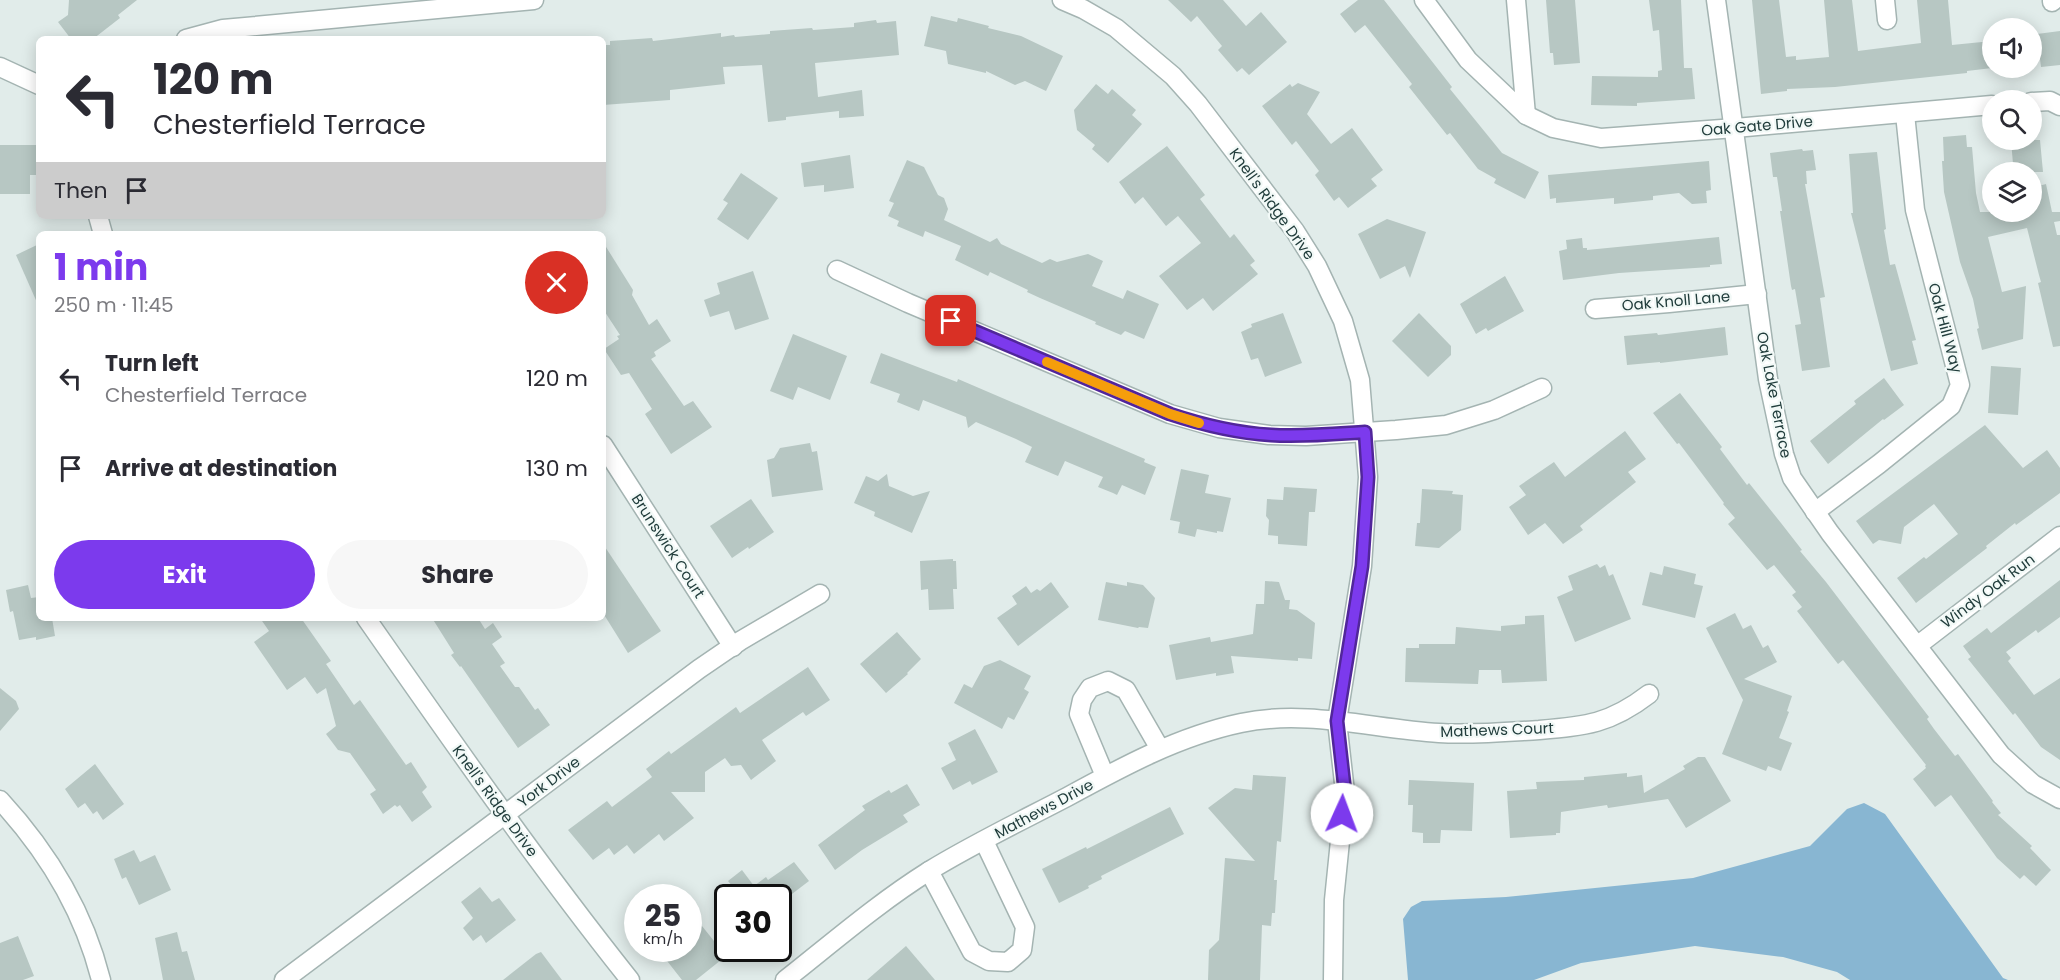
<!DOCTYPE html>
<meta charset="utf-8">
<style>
:root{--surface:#fff;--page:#f7f7f7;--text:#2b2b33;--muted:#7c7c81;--accent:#7c3aed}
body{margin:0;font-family:Poppins,sans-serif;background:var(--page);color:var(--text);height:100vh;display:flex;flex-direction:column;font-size:22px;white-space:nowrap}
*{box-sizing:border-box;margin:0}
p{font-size:20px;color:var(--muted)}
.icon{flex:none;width:33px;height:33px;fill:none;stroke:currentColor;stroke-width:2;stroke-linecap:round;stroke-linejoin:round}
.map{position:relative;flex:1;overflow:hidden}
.panel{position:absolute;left:36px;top:231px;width:570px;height:390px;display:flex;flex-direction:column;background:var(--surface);border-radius:9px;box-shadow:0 3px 15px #0003}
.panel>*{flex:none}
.hud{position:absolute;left:36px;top:36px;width:570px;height:183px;border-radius:9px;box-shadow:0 3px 15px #0003;background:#fff;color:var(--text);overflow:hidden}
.tools{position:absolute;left:1982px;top:18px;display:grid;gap:12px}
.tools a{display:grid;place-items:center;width:60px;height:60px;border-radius:50%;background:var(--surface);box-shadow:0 3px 15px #0003;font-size:30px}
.speed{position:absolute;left:624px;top:884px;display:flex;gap:12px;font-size:30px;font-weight:700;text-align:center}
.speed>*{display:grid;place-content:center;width:78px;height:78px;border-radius:50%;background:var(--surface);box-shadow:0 3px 15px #0003;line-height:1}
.speed small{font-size:15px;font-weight:400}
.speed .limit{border:3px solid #111;border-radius:9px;background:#fff;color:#111}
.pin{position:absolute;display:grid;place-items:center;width:51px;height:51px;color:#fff;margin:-26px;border-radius:12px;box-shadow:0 3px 9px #0006}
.me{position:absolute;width:66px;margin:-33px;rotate:2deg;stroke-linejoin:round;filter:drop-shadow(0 0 4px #0008)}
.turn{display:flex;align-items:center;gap:21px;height:126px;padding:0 18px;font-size:27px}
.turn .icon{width:78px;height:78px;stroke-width:2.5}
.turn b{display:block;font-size:42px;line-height:51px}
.then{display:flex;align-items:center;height:57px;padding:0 18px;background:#0003;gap:12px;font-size:22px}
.round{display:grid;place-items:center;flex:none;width:63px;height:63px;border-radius:32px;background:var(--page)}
.overview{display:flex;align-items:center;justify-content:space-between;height:102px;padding:0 18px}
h1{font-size:36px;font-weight:700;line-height:45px;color:var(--accent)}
.action{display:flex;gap:12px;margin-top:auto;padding:12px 18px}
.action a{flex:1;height:69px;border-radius:36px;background:var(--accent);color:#fff;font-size:24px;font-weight:700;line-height:69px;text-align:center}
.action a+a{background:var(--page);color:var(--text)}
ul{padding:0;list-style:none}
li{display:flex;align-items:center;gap:18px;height:90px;padding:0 18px}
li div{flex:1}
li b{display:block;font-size:22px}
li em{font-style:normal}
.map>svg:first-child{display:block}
.water{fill:#88b6d2}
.building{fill:#b7c7c3}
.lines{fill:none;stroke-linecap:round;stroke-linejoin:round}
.minor-casing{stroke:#a4b4b2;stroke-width:21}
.minor{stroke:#fff;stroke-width:18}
.route-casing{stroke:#51269a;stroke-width:15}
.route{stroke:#7c3aed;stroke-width:10}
.slow{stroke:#f59e0b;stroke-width:10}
.labels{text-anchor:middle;stroke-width:4.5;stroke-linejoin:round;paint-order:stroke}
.street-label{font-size:15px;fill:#213d3c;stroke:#f2f9f7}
</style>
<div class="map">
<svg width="2060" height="980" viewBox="0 0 2060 980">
<rect width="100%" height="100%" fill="#e1ecea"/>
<polygon class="water" points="1864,803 1885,814 2003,978 2008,980 1850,980 1837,972 1783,957 1695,946 1581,963 1534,980 1408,980 1403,919 1411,907 1422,901 1506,897 1693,878 1810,846 1847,809"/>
<g class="building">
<polygon points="69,0 137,0 118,15 120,18 93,39 71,39 58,22 68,15"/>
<polygon points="1168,0 1223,0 1246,26 1261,12 1287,42 1249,75 1242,68 1237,72 1218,50 1222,46 1197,16 1191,22"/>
<polygon points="1358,0 1384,0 1452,87 1450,89 1502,153 1539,172 1525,199 1494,183 1496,179 1478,169 1450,133 1447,135 1409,87 1412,84 1365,25 1355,33 1340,14"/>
<polygon points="1546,0 1575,0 1580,63 1554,65 1553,53 1550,53"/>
<polygon points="1649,0 1681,0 1684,68 1692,68 1695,99 1637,103 1637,106 1591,105 1592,76 1658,77 1658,71 1662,70 1659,30 1653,31"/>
<polygon points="1752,0 1779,0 1786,57 1796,56 1796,60 1829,57 1824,0 1852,0 1858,51 1921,43 1917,0 1948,0 1952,45 1992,41 1992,68 1967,71 1967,73 1835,87 1787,89 1787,91 1761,94"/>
<polygon points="931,16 957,22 958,18 989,26 988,28 1021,36 1063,56 1046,91 1025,81 1015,85 986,71 986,73 948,64 946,51 924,46"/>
<polygon points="876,20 877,23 896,21 899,55 815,63 818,97 862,90 864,116 839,118 839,111 786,117 786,120 768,122 762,65 723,67 725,84 670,90 670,100 603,105 603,45 610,45 610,41 652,38 653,41 721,33 721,37 734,35 735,37 770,34 770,31 812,28 813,30 854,27 854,23"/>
<polygon points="2060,31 2060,65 2041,67 2037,34"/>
<polygon points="1298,83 1320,92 1307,114 1331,144 1352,128 1383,170 1371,179 1377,186 1348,208 1339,197 1334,201 1315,175 1319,171 1296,141 1292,145 1262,106 1290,84 1292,87"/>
<polygon points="1096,84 1108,94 1112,89 1136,110 1132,115 1142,124 1108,163 1092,149 1095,145 1077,130 1074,110"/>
<polygon points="1966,135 1967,147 1972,147 1976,193 1980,212 2031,212 2031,188 2046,184 2052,212 2060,212 2060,221 2054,222 2057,235 2060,235 2060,346 2053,347 2038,283 2041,282 2039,275 2027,228 1988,237 2002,292 2026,286 2023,339 1982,350 1977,329 1979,328 1973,299 1960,262 1944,192 1942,161 1944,161 1943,137"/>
<polygon points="2011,140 2040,140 2043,172 2019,172 2018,163 2013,164"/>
<polygon points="0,145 37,145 38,175 30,175 30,194 0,194"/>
<polygon points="1167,146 1205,195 1200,199 1230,238 1234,234 1255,261 1250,265 1258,274 1213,311 1203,298 1187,310 1159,276 1201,243 1178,216 1166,226 1143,197 1135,204 1119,182"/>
<polygon points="1802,149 1803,151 1813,150 1816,170 1806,171 1807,184 1805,184 1825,297 1820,298 1830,367 1802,371 1795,325 1801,324 1795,289 1792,290 1791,286 1780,211 1782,211 1777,177 1773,177 1770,153"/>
<polygon points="1877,152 1886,229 1884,230 1890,265 1895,264 1916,340 1912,341 1918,364 1891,371 1851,213 1853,213 1849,154"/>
<polygon points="850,155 854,188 824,192 824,185 804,187 801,163"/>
<polygon points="907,160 924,167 938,195 944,198 948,209 944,220 990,242 997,238 1001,244 1042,263 1050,259 1057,262 1088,254 1103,261 1092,286 1123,299 1127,290 1159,304 1144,339 1125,331 1121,335 1095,324 1096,322 1040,298 1027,292 1028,290 990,272 988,276 955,260 961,246 925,231 923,237 897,226 899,221 888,216 894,203 889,201"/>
<polygon points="1709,161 1711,190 1706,191 1707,203 1692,204 1679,193 1653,196 1653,200 1614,204 1614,198 1556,203 1556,198 1550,199 1548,175"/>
<polygon points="741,173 778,198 748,240 717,219 728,203 723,200"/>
<polygon points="1387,219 1426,232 1410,278 1405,266 1380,279 1358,234"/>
<polygon points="1719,237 1722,264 1710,265 1710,267 1619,273 1563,280 1559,251 1567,249 1566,240 1582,238 1583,248 1587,248 1587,250"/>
<polygon points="603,242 633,290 632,295 649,325 657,319 671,341 654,352 656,356 651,359 684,406 693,401 712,427 671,454 645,414 652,409 629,373 621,375 604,349 619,339 617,336 620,335 603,309"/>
<polygon points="39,244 39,307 16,255"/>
<polygon points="753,271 769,319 735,330 729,311 710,317 704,300 720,294 717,283"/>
<polygon points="1505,276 1524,311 1488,331 1486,328 1476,334 1460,304"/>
<polygon points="1283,313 1302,363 1265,377 1258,358 1251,360 1241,332 1252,327 1251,324"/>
<polygon points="1419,313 1451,346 1451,355 1428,377 1392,341"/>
<polygon points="1725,327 1728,355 1660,363 1660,362 1627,365 1624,336 1657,333 1658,335"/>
<polygon points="793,334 847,356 830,400 798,387 793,400 770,391"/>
<polygon points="881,353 957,382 958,379 1145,459 1144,462 1156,467 1145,495 1122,485 1117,495 1113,493 1098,487 1103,477 1065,461 1058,476 1025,462 1032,447 1016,439 976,422 968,428 966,417 923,400 919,411 897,402 900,394 870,383"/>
<polygon points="1991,366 2021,368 2018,415 1988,413"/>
<polygon points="1884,378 1904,405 1884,420 1883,419 1828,464 1810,441 1856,404 1854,401"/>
<polygon points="1680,393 1722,447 1720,449 1747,485 1749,483 1781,523 1802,550 1800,551 1826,582 1929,717 1927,719 1934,729 1955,756 1958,754 1993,801 1992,802 2001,813 1998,815 2032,846 2030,848 2051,870 2036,886 2024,875 2020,879 1997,858 1951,795 1935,807 1913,779 1926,768 1925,766 1926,765 1843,660 1838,664 1797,611 1802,607 1792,595 1796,592 1774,565 1767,570 1728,524 1735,518 1723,504 1724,503 1679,443 1677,444 1653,413"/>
<polygon points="1985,425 2023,468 2047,450 2060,468 2060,493 2016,525 2015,523 1986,546 1987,548 1916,603 1897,578 1924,557 1926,559 1958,534 1934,504 1904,527 1901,544 1879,540 1873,544 1856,521"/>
<polygon points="1625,431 1646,459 1628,472 1636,482 1580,526 1583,530 1563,544 1545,523 1528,535 1509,507 1526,495 1519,486 1554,462 1565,477"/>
<polygon points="810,443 812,452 817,451 823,490 772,497 767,460 774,458 780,448"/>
<polygon points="1181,469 1209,475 1205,493 1231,498 1223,532 1217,531 1217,533 1197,529 1195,537 1178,533 1180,522 1170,520"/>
<polygon points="887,474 889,486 913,496 930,491 912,533 874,516 875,512 854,503 866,476 878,481"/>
<polygon points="1284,487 1317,489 1315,512 1309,512 1307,546 1278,544 1278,536 1268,535 1269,520 1266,516 1267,499 1283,500"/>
<polygon points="1422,489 1453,491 1452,494 1463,495 1461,530 1439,548 1415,546 1417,523 1420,523"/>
<polygon points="751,499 774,532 749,549 748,547 732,558 710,526"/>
<polygon points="603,544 661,631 628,653 603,613"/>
<polygon points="953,559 953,561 956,561 957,589 953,589 954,609 929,610 928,589 921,590 920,561"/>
<polygon points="1597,564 1600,568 1605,565 1609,576 1613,574 1631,619 1575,642 1557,597 1573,590 1568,576"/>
<polygon points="1664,566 1696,574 1694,584 1703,586 1695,618 1642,605 1650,572 1662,575"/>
<polygon points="2060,580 2060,617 2038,633 2036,630 2006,652 2011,658 2008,661 2034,695 2060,678 2060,760 2041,747 2015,713 2013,715 1968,659 1971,657 1963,646 1987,628 1991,633"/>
<polygon points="1265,581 1279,582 1285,600 1290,600 1289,609 1297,610 1315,623 1312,659 1298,658 1298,661 1231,656 1234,673 1216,676 1216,673 1176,680 1169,645 1210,637 1211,642 1253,634 1256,604 1264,604"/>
<polygon points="1051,582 1069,607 1018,646 997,618 1017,604 1012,596 1026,586 1031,593 1037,589 1040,591"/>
<polygon points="1106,582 1127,586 1127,582 1143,585 1155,598 1148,628 1139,627 1138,628 1098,620"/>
<polygon points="28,585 31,598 39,597 39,618 52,618 55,636 36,640 36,637 19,640 13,611 10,612 6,590"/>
<polygon points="1735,613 1743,629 1751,625 1763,648 1768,645 1777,662 1744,679 1792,696 1787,711 1789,712 1779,738 1792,743 1781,771 1768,766 1766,771 1722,754 1743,700 1706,628"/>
<polygon points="1544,615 1547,681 1502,683 1501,670 1479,670 1478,684 1405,682 1406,648 1419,648 1419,644 1455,644 1456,627 1501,631 1501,626 1525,624 1525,616"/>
<polygon points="260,618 301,618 329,658 331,661 326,664 354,705 360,700 406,765 411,762 427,787 422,792 432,807 412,822 400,805 397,807 395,805 383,814 370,794 376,790 350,753 338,750 326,734 336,726 326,688 317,694 305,677 287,690 254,642 269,631"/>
<polygon points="432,618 478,618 485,629 493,623 502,637 492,644 505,663 500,666 515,687 519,687 535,710 538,708 550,725 518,748 461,666 460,667 451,655 454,653"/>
<polygon points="897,632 921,659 907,673 908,674 886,693 860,664"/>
<polygon points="1000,660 1031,676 1024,689 1029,692 1014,720 1008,717 1002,729 954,703 964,684 972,688 984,666"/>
<polygon points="808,667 830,700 806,716 803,712 762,740 776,761 751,780 741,765 731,766 725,758 705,772 705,792 671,792 694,818 664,841 659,834 634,854 627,845 614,855 609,848 593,860 568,830 607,801 612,807 652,777 646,769 669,751 671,754 736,707 740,713"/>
<polygon points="0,688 16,701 19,709 0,731"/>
<polygon points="975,729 998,772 972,785 970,781 953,790 941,768 956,760 948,743"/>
<polygon points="1698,757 1705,757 1731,801 1686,828 1668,799 1608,808 1607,805 1561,812 1560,833 1556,833 1556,835 1510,838 1507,791 1537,789 1536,782 1584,780 1584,777 1627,773 1627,777 1642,775 1644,793 1685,769 1683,766"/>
<polygon points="95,764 124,804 103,820 97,811 93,814 85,803 78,808 65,789"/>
<polygon points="1253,775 1286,777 1281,842 1277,841 1274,880 1277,880 1275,913 1272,913 1271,926 1262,925 1260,980 1208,980 1209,950 1219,940 1225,858 1255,861 1208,808 1235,788 1252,790"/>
<polygon points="1409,780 1474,783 1472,831 1441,830 1440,843 1423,843 1423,833 1412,832 1413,805 1408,805"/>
<polygon points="907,784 920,805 903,815 908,822 862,850 835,870 818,845 865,810 862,806 889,790 891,793"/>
<polygon points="1170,807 1184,834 1101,876 1102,879 1088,886 1089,888 1059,903 1042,869 1086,847 1087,849"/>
<polygon points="134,850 140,862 155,855 171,890 139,905 126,877 122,879 114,859"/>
<polygon points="794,862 809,881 788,897 741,897 728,881 742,870 754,886 766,877 768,880"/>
<polygon points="480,887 492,902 499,898 516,920 486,943 481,935 473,941 463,928 473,918 461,902"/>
<polygon points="702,926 726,956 696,980 682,980 664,957 675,948 688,948 688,936"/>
<polygon points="177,932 182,952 187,951 195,980 163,980 155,938"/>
<polygon points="18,936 34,976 23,980 0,980 0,943"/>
<polygon points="906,946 935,980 867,980"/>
<polygon points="541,952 562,980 503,980 536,954"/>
</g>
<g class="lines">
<defs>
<g id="minor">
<polyline points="1062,0 1083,9 1116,28 1173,76 1198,104 1295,231 1317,266 1343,321 1360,380 1368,477 1362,566 1337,721 1345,792 1334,900 1333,980"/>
<polyline points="1424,0 1468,60 1526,115 1553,128 1601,138 1735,128 1992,105"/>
<polyline points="1516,0 1526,115"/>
<polyline points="1716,0 1768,379 1784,454 1792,478 1830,533 2001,755 2033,784 2060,799"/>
<polyline points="1885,0 1887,20"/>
<polyline points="2052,0 2052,2"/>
<polyline points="186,39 223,29 534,0"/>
<polyline points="0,67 39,85"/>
<polyline points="2031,102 2050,101 2060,106"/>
<polyline points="98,216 103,234"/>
<polyline points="837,270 908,303 1170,414 1219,428 1269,435 1306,436 1396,430 1446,425 1494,410 1542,388"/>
<polyline points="1595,309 1669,303 1757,294"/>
<polyline points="603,445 733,647"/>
<polyline points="1815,512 1879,464 1951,406 1960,385 1915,210 1905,114"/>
<path d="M 366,618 C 452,741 536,862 630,980"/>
<polyline points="1917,646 2060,536"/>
<polyline points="1105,776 1079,714 1082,700 1090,688 1108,681 1126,690 1160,749"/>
<path d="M 0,800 C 48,852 84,912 101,980"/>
<polyline points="929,871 972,952 989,961 1008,962 1022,950 1025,927 984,841"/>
<polyline points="284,980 699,669 740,641 820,594"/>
<path d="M 785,980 C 832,943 878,903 929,871 C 973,844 1021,821 1067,797 C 1122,767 1179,736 1241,723 C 1306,709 1373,729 1439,733 C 1472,735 1506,732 1539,730 C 1586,726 1610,724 1649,694"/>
</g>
</defs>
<use href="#minor" class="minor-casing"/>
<use href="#minor" class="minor"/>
</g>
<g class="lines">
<defs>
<path id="route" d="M 951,321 L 1170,414 C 1203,425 1237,433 1271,435 C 1303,437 1334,434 1365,432 L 1368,477 L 1362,566 L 1337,721 L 1345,792 L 1342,814"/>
</defs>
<use href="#route" class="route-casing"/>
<use href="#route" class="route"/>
<polyline class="slow" points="1047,362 1170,414 1199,423"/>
</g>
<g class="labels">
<g class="street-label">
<text transform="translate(1757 126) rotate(-5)" y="5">Oak Gate Drive</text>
<text transform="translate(1272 204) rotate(54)" y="5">Knell's Ridge Drive</text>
<text transform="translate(1676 301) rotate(-5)" y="5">Oak Knoll Lane</text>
<text transform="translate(1945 328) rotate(75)" y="5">Oak Hill Way</text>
<text transform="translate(1774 395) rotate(79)" y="5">Oak Lake Terrace</text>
<text transform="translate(668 546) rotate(57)" y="5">Brunswick Court</text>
<text transform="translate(1988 591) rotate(-37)" y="5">Windy Oak Run</text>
<text transform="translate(1497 730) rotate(-2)" y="5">Mathews Court</text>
<text transform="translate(549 782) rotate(-37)" y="5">York Drive</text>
<text transform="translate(495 801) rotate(54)" y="5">Knell's Ridge Drive</text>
<text transform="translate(1044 809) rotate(-28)" y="5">Mathews Drive</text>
</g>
</g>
</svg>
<div class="tools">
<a><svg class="icon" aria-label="sound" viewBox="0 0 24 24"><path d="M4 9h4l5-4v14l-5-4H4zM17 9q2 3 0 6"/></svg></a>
<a><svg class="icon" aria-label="search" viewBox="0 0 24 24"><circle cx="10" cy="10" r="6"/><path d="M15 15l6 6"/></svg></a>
<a><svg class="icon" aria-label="layers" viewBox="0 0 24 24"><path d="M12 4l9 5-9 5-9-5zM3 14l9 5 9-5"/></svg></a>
</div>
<div class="speed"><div>25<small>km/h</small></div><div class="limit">30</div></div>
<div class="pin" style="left:951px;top:321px;background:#d93025"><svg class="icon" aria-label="arrive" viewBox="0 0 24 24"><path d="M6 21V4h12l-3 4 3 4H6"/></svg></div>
<svg class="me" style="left:1342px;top:814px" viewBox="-20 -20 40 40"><circle r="19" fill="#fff"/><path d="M0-13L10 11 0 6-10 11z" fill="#7c3aed"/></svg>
<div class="hud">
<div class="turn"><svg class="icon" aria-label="left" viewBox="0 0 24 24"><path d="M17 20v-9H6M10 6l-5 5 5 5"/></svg><div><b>120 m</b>Chesterfield Terrace</div></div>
<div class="then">Then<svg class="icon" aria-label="arrive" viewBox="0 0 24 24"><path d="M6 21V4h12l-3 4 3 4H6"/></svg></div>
</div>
<section class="panel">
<div class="overview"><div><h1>1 min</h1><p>250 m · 11:45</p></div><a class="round" style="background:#d93025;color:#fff"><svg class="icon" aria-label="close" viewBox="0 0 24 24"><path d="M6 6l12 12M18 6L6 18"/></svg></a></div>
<ul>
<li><svg class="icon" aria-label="left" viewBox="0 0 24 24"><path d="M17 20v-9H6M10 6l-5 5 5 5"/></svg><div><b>Turn left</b><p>Chesterfield Terrace</p></div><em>120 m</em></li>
<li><svg class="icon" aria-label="arrive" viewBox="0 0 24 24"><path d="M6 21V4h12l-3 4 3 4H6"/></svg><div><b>Arrive at destination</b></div><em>130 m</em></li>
</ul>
<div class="action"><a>Exit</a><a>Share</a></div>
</section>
</div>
